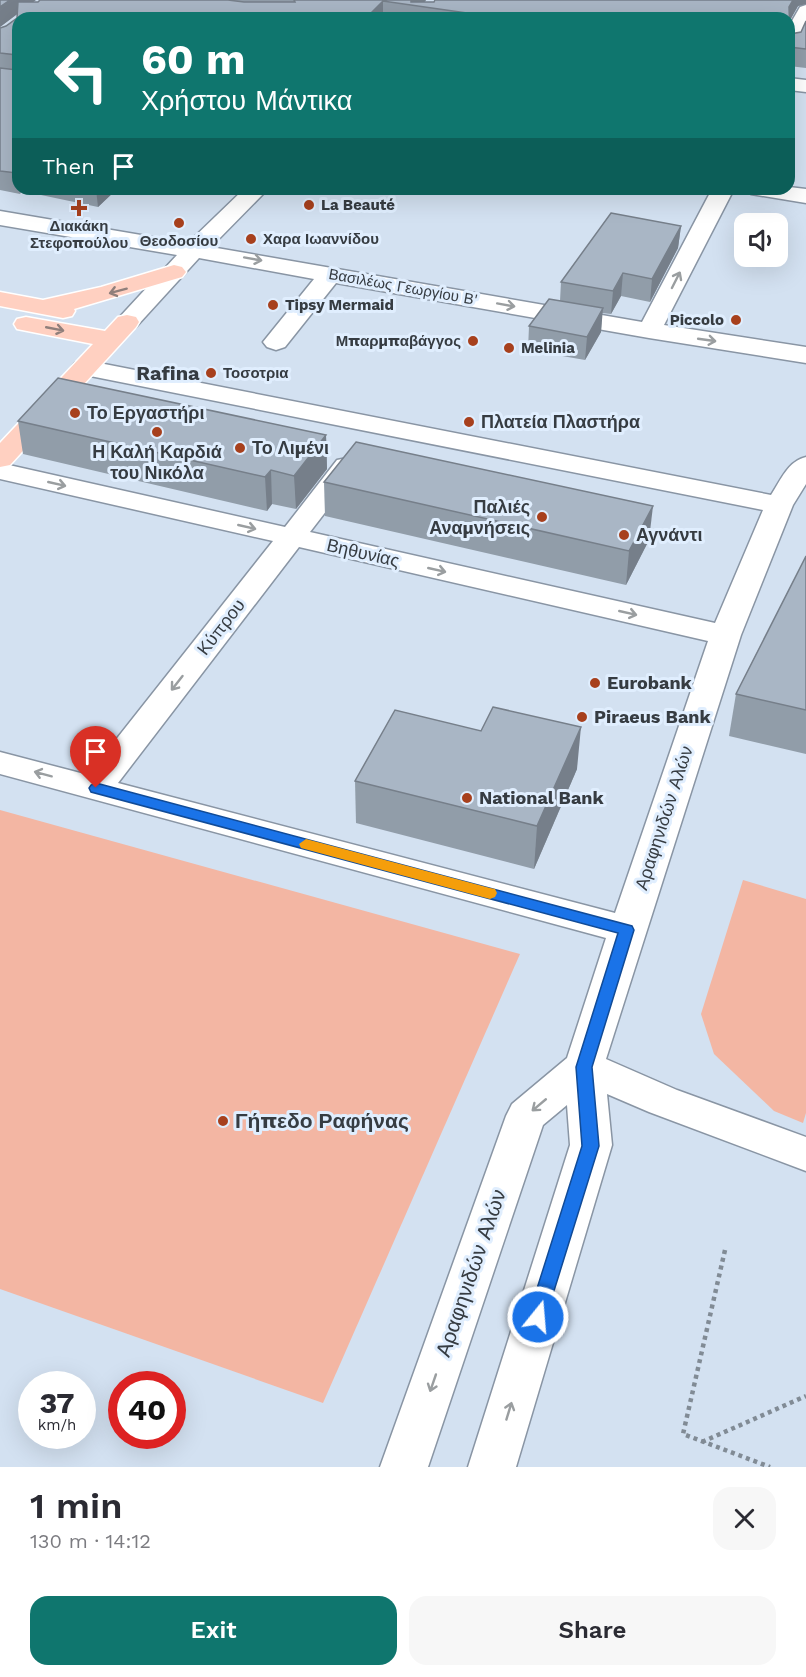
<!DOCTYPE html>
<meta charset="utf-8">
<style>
:root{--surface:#fff;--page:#f7f7f7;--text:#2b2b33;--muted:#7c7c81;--accent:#0f766e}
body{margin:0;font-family:"Work Sans",sans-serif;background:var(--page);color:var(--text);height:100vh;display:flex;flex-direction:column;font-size:22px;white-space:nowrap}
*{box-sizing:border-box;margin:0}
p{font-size:20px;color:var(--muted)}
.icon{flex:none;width:33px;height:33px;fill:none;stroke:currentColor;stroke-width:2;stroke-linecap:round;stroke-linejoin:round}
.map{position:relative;height:1467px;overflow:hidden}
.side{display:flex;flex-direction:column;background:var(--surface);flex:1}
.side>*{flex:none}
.guide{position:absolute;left:12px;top:12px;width:783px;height:183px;border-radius:18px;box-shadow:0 6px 24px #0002;background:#0f766e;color:#fff;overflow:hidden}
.buttons{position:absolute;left:734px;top:213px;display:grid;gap:12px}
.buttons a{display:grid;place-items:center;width:54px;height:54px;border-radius:12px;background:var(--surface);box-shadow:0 6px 24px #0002;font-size:30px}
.speed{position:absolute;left:18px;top:1371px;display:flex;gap:12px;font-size:30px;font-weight:700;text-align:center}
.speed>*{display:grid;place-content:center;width:78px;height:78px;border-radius:50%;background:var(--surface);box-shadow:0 6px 24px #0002;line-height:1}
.speed small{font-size:15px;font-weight:400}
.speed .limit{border:9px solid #d22;background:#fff;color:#111}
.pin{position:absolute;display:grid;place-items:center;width:51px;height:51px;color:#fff;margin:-62px -26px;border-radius:50% 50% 50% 0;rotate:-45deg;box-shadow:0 0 6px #0007}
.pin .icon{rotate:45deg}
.me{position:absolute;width:66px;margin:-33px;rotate:17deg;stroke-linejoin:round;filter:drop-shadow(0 0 4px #0008)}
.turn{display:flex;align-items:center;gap:21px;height:126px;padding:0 30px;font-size:27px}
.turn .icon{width:78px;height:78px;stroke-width:2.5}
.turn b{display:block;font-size:42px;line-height:51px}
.then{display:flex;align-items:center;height:57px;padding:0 30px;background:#0003;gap:12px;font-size:22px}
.round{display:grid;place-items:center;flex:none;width:63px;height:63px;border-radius:18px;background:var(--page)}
.overview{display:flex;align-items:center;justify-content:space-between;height:102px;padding:0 30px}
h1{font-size:36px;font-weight:600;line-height:45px}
.cta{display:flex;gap:12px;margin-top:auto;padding:12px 30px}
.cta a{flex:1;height:69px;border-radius:18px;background:var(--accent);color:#fff;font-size:24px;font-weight:600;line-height:69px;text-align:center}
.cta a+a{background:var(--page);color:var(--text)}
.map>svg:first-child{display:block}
.green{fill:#f3b6a3}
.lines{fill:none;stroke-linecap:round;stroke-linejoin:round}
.minor-casing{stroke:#8995a4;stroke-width:3}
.major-casing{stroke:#fff;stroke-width:3}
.path{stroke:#818b95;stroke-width:4.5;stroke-dasharray:4 4;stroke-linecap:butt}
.minor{fill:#fff;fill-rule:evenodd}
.major{fill:#ffd0c1;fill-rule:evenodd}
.wall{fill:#919da9}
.shaded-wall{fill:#767f8a}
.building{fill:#a9b6c5;stroke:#767f8a;stroke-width:1.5}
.oneway{stroke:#9a9ea0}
.oneway2{stroke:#907f7b}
.route{fill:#1a73e8;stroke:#114b97;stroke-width:1.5}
.slow{fill:#f59e0b}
.poi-dot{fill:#a7401d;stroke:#e0eefe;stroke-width:2}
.labels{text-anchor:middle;stroke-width:6;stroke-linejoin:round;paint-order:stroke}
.far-poi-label{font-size:15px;font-weight:bold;fill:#363c42;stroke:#e0eefe;text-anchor:start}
.far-street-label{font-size:15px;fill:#363c42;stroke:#e0eefe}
.poi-label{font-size:18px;font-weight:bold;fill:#363c42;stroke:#e0eefe;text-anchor:start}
.street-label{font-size:18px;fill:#363c42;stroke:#e0eefe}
.far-district-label{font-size:20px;font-weight:bold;fill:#363c42;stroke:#e0eefe}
.near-poi-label{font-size:21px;font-weight:bold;fill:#363c42;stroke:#e0eefe;text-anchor:start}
.near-street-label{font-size:21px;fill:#363c42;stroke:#e0eefe}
</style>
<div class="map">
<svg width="806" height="1467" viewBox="0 0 806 1467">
<rect width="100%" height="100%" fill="#d3e1f1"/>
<g class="green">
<polygon points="0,810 520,954 323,1403 0,1289"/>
<polygon points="743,880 806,899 806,1113 803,1123 774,1111 714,1054 701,1014"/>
</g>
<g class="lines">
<defs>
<g id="minor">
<polygon points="806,5 806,30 796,49 789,51 789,26 800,7"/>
<polygon points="789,78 806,80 806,92 789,90"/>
<polygon points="789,187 806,189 806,203 751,194 748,189 789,189"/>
<polygon points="244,189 268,189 211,247 642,322 712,189 734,189 664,325 806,347 806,363 649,338 336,283 285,347 276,350 267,347 263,342 314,279 199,258 136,327 127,329 118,327 115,322 177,255 0,225 0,211 188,243"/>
<path d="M 84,360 L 771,495 C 781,480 788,461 806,457 L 806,484 L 793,505 L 741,635 L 606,1059 L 677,1090 L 806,1137 L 806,1171 L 649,1112 L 607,1094 L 612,1145 L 516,1467 L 468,1467 L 570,1145 L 567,1105 L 543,1125 L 428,1467 L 380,1467 L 506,1116 L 512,1104 L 567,1058 L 606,938 L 0,774 L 0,752 L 88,775 L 273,541 L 0,479 L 0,463 L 285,527 L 337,460 L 347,458 L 357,460 L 361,466 L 310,532 L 715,623 L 763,510 L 75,373 L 71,368 L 75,363 ZM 299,547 L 708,641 L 615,913 L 118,783 Z"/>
</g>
<g id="major">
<polygon points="174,265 182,267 186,272 182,277 74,309 75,311 72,316 63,318 0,306 0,292 43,300 101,287"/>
<polygon points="127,315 136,317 139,322 136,327 10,465 0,467 0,443 93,344 17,329 14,324 17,319 26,317 105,331 118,317"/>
</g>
</defs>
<use href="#minor" class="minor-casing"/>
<use href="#major" class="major-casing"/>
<g class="path">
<polyline points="725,1250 683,1434 770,1467"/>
<polyline points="702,1442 806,1396"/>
</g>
<use href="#minor" class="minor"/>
<use href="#major" class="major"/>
</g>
<g class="wall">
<polygon points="0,0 34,2 38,2 40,0 426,0 425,2 806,0 806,4 798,6 790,20 790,34 801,32 806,21 806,68 789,66 789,18 18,18 18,189 117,189 98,207 22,191 20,194 0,190 0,28 6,26 17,18 17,14 0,27"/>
<polygon points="202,189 238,189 233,195"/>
<polygon points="681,226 678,248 650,302 621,296 611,314 602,313 601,332 585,360 528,350 529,326 560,301 561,282"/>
<polygon points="18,421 326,435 327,469 296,509 272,504 267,511 23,454"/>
<polygon points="324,482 649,540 626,585 325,516"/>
<polygon points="806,556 806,754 729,736 736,694"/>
<polygon points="577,769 534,869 356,823 355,781"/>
</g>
<g class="shaded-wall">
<polygon points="10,0 36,0 0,27 0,7"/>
<polygon points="411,0 426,0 420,6 411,5"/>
<polygon points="793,0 806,0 806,4 798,6 789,22 789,7"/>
<polygon points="383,1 383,18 366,18"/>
<polygon points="96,189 117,189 98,207"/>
<polygon points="233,189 238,189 233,195"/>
<polygon points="681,226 678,248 650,302 652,279"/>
<polygon points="623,273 621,296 611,314 613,291"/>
<polygon points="603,308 601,332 585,360 587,337"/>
<polygon points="326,435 327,469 296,509 294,476"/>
<polygon points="271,470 272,504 267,511 265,477"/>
<polygon points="653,506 649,540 626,585 629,551"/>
<polygon points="581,727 577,769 534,869 537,826"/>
</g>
<g class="building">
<polygon points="0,0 10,0 0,7"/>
<polygon points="40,0 228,0 244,2 295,2 294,0 411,0 411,2 434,2 435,0 793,0 789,7 790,34 801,32 806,21 806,49 789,47 789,18 502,18 383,1 366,18 18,18 18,172 17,173 0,171 0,68 17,70 17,55 0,53 0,28 6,26 17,18 18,2 38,2"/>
<polygon points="611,213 681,226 652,279 623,273 613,291 561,282"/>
<polygon points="549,299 603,308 587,337 529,326"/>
<polygon points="58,378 326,435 294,476 271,470 265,477 18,421"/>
<polygon points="356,442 653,506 629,551 324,482"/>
<polygon points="806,556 806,710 736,694"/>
<polygon points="493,707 581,727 537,826 355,781 395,710 481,731"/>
</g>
<defs><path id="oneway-shaft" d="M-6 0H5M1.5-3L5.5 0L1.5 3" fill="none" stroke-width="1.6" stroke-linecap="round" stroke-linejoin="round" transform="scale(1.5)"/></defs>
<g class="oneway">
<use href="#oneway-shaft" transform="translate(253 259) rotate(10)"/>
<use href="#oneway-shaft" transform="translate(676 280) rotate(-63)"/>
<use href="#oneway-shaft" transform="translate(506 305) rotate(10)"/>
<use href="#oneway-shaft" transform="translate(707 340) rotate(8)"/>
<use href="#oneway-shaft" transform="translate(57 484) rotate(13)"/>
<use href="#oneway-shaft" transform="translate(247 527) rotate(13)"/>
<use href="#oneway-shaft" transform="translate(437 570) rotate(13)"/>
<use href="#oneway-shaft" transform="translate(628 613) rotate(13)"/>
<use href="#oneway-shaft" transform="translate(177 683) rotate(128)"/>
<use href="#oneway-shaft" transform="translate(43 774) rotate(-165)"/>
<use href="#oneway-shaft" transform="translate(539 1105) rotate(140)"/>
<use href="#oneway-shaft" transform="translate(433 1383) rotate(109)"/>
<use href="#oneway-shaft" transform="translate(509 1411) rotate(-73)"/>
</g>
<g class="oneway2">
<use href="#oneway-shaft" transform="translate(118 291) rotate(165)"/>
<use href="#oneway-shaft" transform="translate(55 329) rotate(11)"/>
</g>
<polygon class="route" points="96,783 632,926 634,930 592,1067 599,1146 544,1323 538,1325 531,1323 528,1317 582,1146 576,1067 618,933 91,792 89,788 91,785"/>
<polygon class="slow" points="306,839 490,888 495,889 497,893 495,897 490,899 301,848 299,844"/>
<g class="poi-dot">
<circle cx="309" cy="205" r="6"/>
<path d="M76 199h6v6h6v6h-6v6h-6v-6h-6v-6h6z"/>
<circle cx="179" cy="223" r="6"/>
<circle cx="251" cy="239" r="6"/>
<circle cx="273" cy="305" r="6"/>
<circle cx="736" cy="320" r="6"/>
<circle cx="473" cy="341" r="6"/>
<circle cx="509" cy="348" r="6"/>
<circle cx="211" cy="373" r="6"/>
<circle cx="75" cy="413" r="6"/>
<circle cx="469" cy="422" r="6"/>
<circle cx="157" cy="432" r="6"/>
<circle cx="240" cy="448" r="6"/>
<circle cx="542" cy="517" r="6"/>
<circle cx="624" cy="535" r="6"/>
<circle cx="595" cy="683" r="6"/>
<circle cx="582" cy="717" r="6"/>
<circle cx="467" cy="798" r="6"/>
<circle cx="223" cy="1121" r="6"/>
</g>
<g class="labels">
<g class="far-poi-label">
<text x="321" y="210">La Beauté</text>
<text x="79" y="231" text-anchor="middle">Διακάκη<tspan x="79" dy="17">Στεφοπούλου</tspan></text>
<text x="263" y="244">Χαρα Ιωαννίδου</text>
<text x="179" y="246" text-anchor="middle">Θεοδοσίου</text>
<text x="285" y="310">Tipsy Mermaid</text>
<text x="724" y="325" text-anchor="end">Piccolo</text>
<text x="461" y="346" text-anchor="end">Μπαρμπαβάγγος</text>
<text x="521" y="353">Melinia</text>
<text x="223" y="378">Τοσοτρια</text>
</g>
<g class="far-street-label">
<text transform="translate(403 287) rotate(10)" y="5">Βασιλέως Γεωργίου Β'</text>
</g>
<g class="poi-label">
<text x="87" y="419">Το Εργαστήρι</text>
<text x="481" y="428">Πλατεία Πλαστήρα</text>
<text x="252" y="454">Το Λιμένι</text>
<text x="157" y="458" text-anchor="middle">Η Καλή Καρδιά<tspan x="157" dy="21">του Νικόλα</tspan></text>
<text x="530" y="513" text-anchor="end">Παλιές<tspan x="530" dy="21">Αναμνήσεις</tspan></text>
<text x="636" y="541">Αγνάντι</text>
<text x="607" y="689">Eurobank</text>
<text x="594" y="723">Piraeus Bank</text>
<text x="479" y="804">National Bank</text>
</g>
<g class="street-label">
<text transform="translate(363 553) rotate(13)" y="6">Βηθυνίας</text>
<text transform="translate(221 627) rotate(-52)" y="6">Κύπρου</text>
<text transform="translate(664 818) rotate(-72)" y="6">Αραφηνιδών Αλών</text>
</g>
<g class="far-district-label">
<text x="168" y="380">Rafina</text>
</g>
<g class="near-poi-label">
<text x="235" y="1128">Γήπεδο Ραφήνας</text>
</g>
<g class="near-street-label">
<text transform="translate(471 1273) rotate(-71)" y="7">Αραφηνιδών Αλών</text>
</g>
</g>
</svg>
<div class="buttons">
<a><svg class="icon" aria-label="sound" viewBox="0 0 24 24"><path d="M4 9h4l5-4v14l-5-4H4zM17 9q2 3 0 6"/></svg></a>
</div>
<div class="speed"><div>37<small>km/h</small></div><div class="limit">40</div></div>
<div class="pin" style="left:96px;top:788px;background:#d93025"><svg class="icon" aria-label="arrive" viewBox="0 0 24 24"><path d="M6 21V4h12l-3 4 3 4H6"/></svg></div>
<svg class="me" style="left:538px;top:1317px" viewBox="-20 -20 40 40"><circle r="17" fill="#1a73e8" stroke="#fff" stroke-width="3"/><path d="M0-11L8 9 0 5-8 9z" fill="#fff"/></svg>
<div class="guide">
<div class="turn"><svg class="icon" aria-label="left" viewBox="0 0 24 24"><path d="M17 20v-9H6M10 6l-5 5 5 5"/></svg><div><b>60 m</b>Χρήστου Μάντικα</div></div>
<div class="then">Then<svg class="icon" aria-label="arrive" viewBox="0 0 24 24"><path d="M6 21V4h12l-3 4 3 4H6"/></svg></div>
</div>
</div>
<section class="side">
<div class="overview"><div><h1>1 min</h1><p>130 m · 14:12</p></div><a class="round"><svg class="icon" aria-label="close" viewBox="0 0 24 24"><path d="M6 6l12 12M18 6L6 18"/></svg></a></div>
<div class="cta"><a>Exit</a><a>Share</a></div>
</section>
